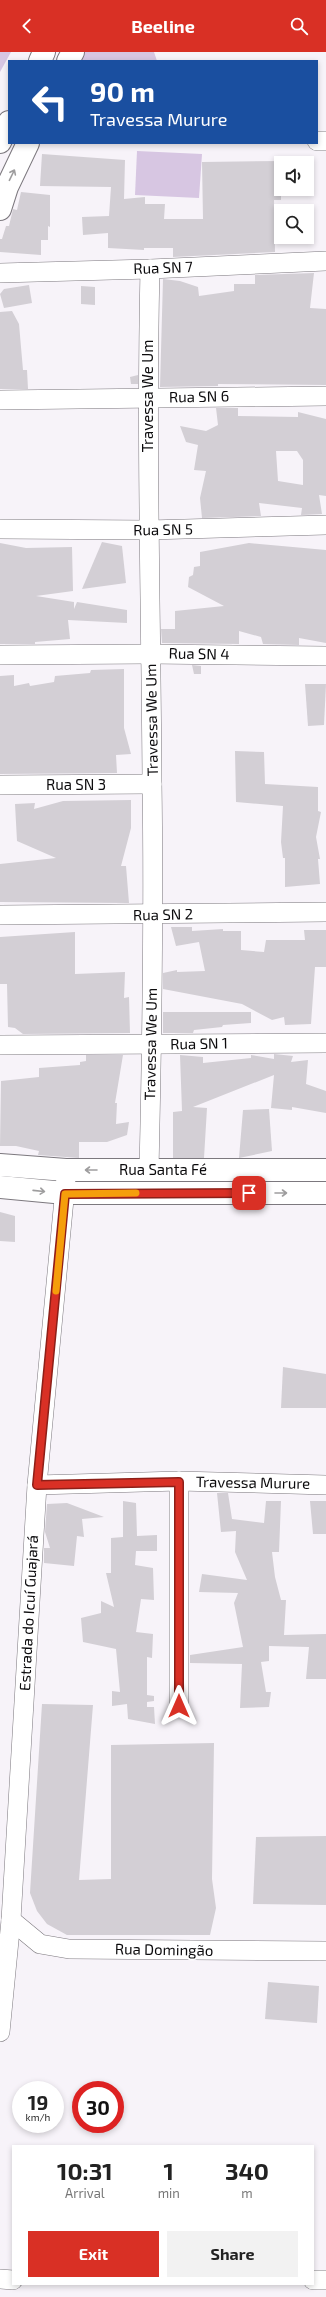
<!DOCTYPE html>
<meta charset="utf-8">
<style>
:root{--surface:#fff;--page:#f2f2f2;--text:#222;--muted:#767676;--accent:#d93025}
body{margin:0;font-family:"Exo 2",sans-serif;background:var(--page);color:var(--text);height:100vh;display:flex;flex-direction:column;font-size:15px;white-space:nowrap}
*{box-sizing:border-box;margin:0}
p{font-size:13px;color:var(--muted)}
.icon{flex:none;width:22px;height:22px;fill:none;stroke:currentColor;stroke-width:2;stroke-linecap:round;stroke-linejoin:round}
.map{position:relative;flex:1;overflow:hidden}
.sheet{position:absolute;left:12px;top:2093px;width:302px;height:140px;display:flex;flex-direction:column;background:var(--surface);border-radius:0px;box-shadow:0 2px 6px #0003}
.sheet>*{flex:none}
.hud{position:absolute;left:8px;top:8px;width:310px;height:84px;border-radius:0px;box-shadow:0 2px 6px #0003;background:#1a4fa0;color:#fff;overflow:hidden}
.controls{position:absolute;left:274px;top:104px;display:grid;gap:8px}
.controls a{display:grid;place-items:center;width:40px;height:40px;border-radius:0px;background:var(--surface);box-shadow:0 2px 6px #0003;font-size:20px}
.speed{position:absolute;left:12px;top:2029px;display:flex;gap:8px;font-size:20px;font-weight:700;text-align:center}
.speed>*{display:grid;place-content:center;width:52px;height:52px;border-radius:50%;background:var(--surface);box-shadow:0 2px 6px #0003;line-height:1}
.speed small{font-size:10px;font-weight:400}
.speed .limit{border:6px solid #d22;background:#fff;color:#111}
.pin{position:absolute;display:grid;place-items:center;width:34px;height:34px;color:#fff;margin:-17px;border-radius:8px;box-shadow:0 2px 6px #0006}
.me{position:absolute;width:44px;margin:-22px;rotate:0deg;stroke-linejoin:round;filter:drop-shadow(0 0 3px #0008)}
.turn{display:flex;align-items:center;gap:14px;height:84px;padding:0 16px;font-size:18px}
.turn .icon{width:52px;height:52px;stroke-width:2.5}
.turn b{display:block;font-size:28px;line-height:34px}
.eta{display:flex;justify-content:space-evenly;align-items:center;height:68px;text-align:center}
.eta b{font-size:24px;font-weight:700;line-height:28px}
.primary-button{display:flex;gap:8px;margin-top:auto;padding:8px 16px}
.primary-button a{flex:1;height:46px;border-radius:0px;background:var(--accent);color:#fff;font-size:16px;font-weight:700;line-height:46px;text-align:center}
.primary-button a+a{background:var(--page);color:var(--text)}
header{display:flex;justify-content:space-between;align-items:center;height:52px;padding:0 16px;background:var(--accent);color:#fff;font-size:18px;font-weight:700}
.map>svg:first-child{display:block}
.green{fill:#d7c6e2}
.building{fill:#d3cfd5;fill-rule:evenodd}
.lines{fill:none;stroke-linecap:round;stroke-linejoin:round}
.minor-casing{stroke:#7c787e;stroke-width:20}
.tertiary-casing{stroke:#7c787e;stroke-width:24}
.minor{stroke:#fff;stroke-width:19}
.tertiary{stroke:#fff;stroke-width:22}
.oneway{stroke:#9e9d9e}
.route-casing{stroke:#8d1f18;stroke-width:10}
.route{stroke:#d93025;stroke-width:7}
.slow{stroke:#f59e0b;stroke-width:7}
.labels{text-anchor:middle;stroke-width:3.5;stroke-linejoin:round;paint-order:stroke}
.street-label{font-size:15px;fill:#0c0b0d;stroke:#fff}
</style>
<header><svg class="icon" aria-label="back" viewBox="0 0 24 24"><path d="M15 5l-7 7 7 7"/></svg>Beeline<svg class="icon" aria-label="search" viewBox="0 0 24 24"><circle cx="10" cy="10" r="6"/><path d="M15 15l6 6"/></svg></header>
<div class="map">
<svg width="326" height="2245" viewBox="0 0 326 2245">
<rect width="100%" height="100%" fill="#f7f3f9"/>
<g class="green">
<polygon points="0,0 11,0 0,20"/>
<polygon points="84,0 154,0 157,9 80,9"/>
<polygon points="137,99 202,102 199,146 135,143"/>
</g>
<g class="building">
<polygon points="42,102 125,108 124,147 145,145 145,152 165,152 164,167 203,167 202,110 281,109 281,148 274,148 275,200 173,205 173,196 144,196 144,198 108,196 108,181 83,183 82,165 109,164 111,135 40,134"/>
<polygon points="21,140 50,143 50,175 48,174 48,188 41,188 41,203 0,200 0,187 2,187 6,174 9,174 13,157 17,158"/>
<polygon points="314,221 310,256 326,257 326,333 218,332 218,334 160,335 163,227 180,229 198,235 199,244 234,239 234,232 255,232 255,223"/>
<polygon points="29,233 32,251 4,256 0,242 4,237"/>
<polygon points="81,234 95,235 95,253 81,252"/>
<polygon points="12,259 19,272 23,318 27,318 28,337 0,337 0,260"/>
<polygon points="138,323 138,332 131,332 130,325"/>
<path d="M 216,356 L 238,356 L 238,364 L 298,365 L 298,360 L 326,367 L 326,444 L 319,443 L 322,462 L 301,463 L 302,456 L 259,451 L 261,464 L 202,466 L 200,446 L 206,419 L 194,418 L 198,393 L 186,390 L 180,374 L 206,379 L 218,373 ZM 276,399 L 297,399 L 303,408 L 303,433 L 278,429 Z"/>
<polygon points="102,490 122,494 126,531 82,537"/>
<polygon points="0,491 26,496 72,495 73,539 36,544 74,550 74,557 77,550 127,558 127,571 68,568 70,587 35,590 35,592 0,592"/>
<polygon points="249,491 326,498 326,591 299,586 299,593 263,592 261,585 239,579 239,592 162,591 161,577 175,577 175,559 224,554 188,535 189,525 193,523 194,515 200,514 200,500"/>
<polygon points="192,613 201,614 201,622 194,622"/>
<polygon points="124,617 124,676 131,702 116,703 117,721 0,722 0,624 14,623 14,634 29,631 30,634 54,630 55,624 90,621 91,618"/>
<polygon points="305,632 326,632 324,673 308,674"/>
<polygon points="235,699 264,700 265,732 318,735 318,759 321,760 316,785 320,807 318,807 320,832 285,835 285,806 283,806 281,790 283,754 236,750"/>
<polygon points="131,748 131,776 121,814 126,814 129,851 0,850 0,812 56,806 17,789 15,752 35,751 34,757 63,749"/>
<polygon points="171,875 192,875 192,879 223,877 223,879 241,879 241,898 264,900 266,888 305,888 304,878 326,878 326,915 315,915 311,972 285,973 284,965 272,968 242,952 163,937 163,921 177,918 177,920 205,919 199,890 176,894"/>
<polygon points="75,880 75,922 125,920 124,946 129,945 130,981 23,982 15,976 8,975 7,932 0,932 0,885"/>
<polygon points="163,960 251,960 251,971 223,973 222,975 194,978 193,981 163,981"/>
<polygon points="274,1002 293,1004 291,1010 308,1008 306,1032 326,1039 326,1061 292,1055 292,1058 271,1056 274,1023 193,1055 207,1056 204,1106 173,1106 173,1060 182,1059 180,1003 203,1005 203,1011 251,1006 251,1003 274,1007"/>
<polygon points="86,1003 123,1003 115,1051 117,1051 116,1072 129,1070 127,1083 107,1090 79,1090 79,1106 38,1103 39,1099 16,1094 0,1094 1,1029 39,1025 39,1016 80,1013 80,1010 86,1009"/>
<polygon points="269,1057 272,1099 239,1106 243,1058"/>
<polygon points="0,1160 15,1164 15,1190 0,1189"/>
<polygon points="283,1315 326,1322 326,1356 281,1356"/>
<polygon points="217,1441 228,1441 232,1467 264,1471 266,1449 281,1449 279,1500 272,1500 275,1525 281,1548 286,1548 284,1583 326,1582 326,1627 306,1627 309,1595 269,1594 269,1609 261,1610 266,1640 271,1640 269,1655 240,1656 242,1612 190,1611 190,1603 243,1595 234,1551 238,1541 199,1540 202,1522 247,1528 235,1500 236,1479 221,1480"/>
<polygon points="123,1449 136,1451 137,1484 157,1483 157,1499 136,1499 135,1513 153,1516 154,1548 141,1547 136,1580 153,1582 152,1606 147,1605 147,1643 154,1644 154,1649 147,1650 147,1655 154,1655 155,1672 128,1667 127,1652 112,1654 112,1639 120,1640 116,1597 83,1590 81,1566 101,1561 101,1549 114,1555 106,1521 111,1521 111,1486 123,1485"/>
<polygon points="310,1449 326,1449 326,1482 313,1482"/>
<polygon points="67,1451 104,1465 82,1467 84,1485 77,1484 74,1514 44,1511 44,1496 50,1496 45,1480 47,1452"/>
<polygon points="42,1652 93,1653 79,1828 111,1827 111,1693 214,1691 212,1827 216,1856 210,1883 67,1883 47,1872 37,1859 30,1841"/>
<polygon points="326,1784 326,1853 253,1852 256,1785"/>
<polygon points="268,1930 319,1934 317,1971 265,1967"/>
</g>
<g class="lines">
<defs>
<g id="minor">
<polyline points="317,89 326,89"/>
<polyline points="0,221 150,217 326,209"/>
<polyline points="0,348 326,344"/>
<polyline points="0,477 149,478 326,473"/>
<polyline points="0,603 151,602 326,604"/>
<polyline points="0,733 152,732"/>
<polyline points="0,863 326,860"/>
<polyline points="0,993 326,991"/>
<path d="M 149,1118 C 152,988 154,859 152,729 C 151,558 146,388 150,217"/>
<polyline points="179,1429 179,1653"/>
<polyline points="37,1433 179,1429 326,1433"/>
<polyline points="11,1868 40,1892 69,1897 326,1899"/>
<polyline points="0,1980 11,1868 37,1433 66,1126"/>
<polyline points="0,2227 13,2228"/>
<polyline points="313,2228 326,2228"/>
</g>
<g id="tertiary">
<polyline points="40,9 44,0"/>
<polyline points="68,9 73,0"/>
<polyline points="0,90 9,70"/>
<polyline points="0,157 7,135 28,91"/>
<polyline points="0,1113 66,1118 326,1118"/>
<polyline points="0,1135 65,1141 326,1141"/>
</g>
</defs>
<use href="#minor" class="minor-casing"/>
<use href="#tertiary" class="tertiary-casing"/>
<use href="#minor" class="minor"/>
<use href="#tertiary" class="tertiary"/>
</g>
<defs><path id="oneway-shaft" d="M-6 0H5M1.5-3L5.5 0L1.5 3" fill="none" stroke-width="1.6" stroke-linecap="round" stroke-linejoin="round"/></defs>
<g class="oneway">
<use href="#oneway-shaft" transform="translate(12 123) rotate(-64)"/>
<use href="#oneway-shaft" transform="translate(91 1118) rotate(-180)"/>
<use href="#oneway-shaft" transform="translate(39 1139) rotate(6)"/>
<use href="#oneway-shaft" transform="translate(281 1141)"/>
</g>
<g class="lines">
<defs>
<polyline id="route" points="179,1654 179,1430 37,1433 65,1142 249,1141"/>
</defs>
<use href="#route" class="route-casing"/>
<use href="#route" class="route"/>
<polyline class="slow" points="56,1239 65,1142 136,1141"/>
</g>
<g class="labels">
<g class="street-label">
<text transform="translate(163 216) rotate(-2)" y="5">Rua SN 7</text>
<text transform="translate(148 344) rotate(-90)" y="5">Travessa We Um</text>
<text transform="translate(199 345) rotate(-1)" y="5">Rua SN 6</text>
<text transform="translate(163 478) rotate(-1)" y="5">Rua SN 5</text>
<text transform="translate(199 602) rotate(1)" y="5">Rua SN 4</text>
<text transform="translate(152 668) rotate(-91)" y="5">Travessa We Um</text>
<text x="76" y="738">Rua SN 3</text>
<text transform="translate(163 863) rotate(-1)" y="5">Rua SN 2</text>
<text transform="translate(151 992) rotate(-89)" y="5">Travessa We Um</text>
<text transform="translate(199 992) rotate(-1)" y="5">Rua SN 1</text>
<text x="163" y="1123">Rua Santa Fé</text>
<text transform="translate(253 1431) rotate(1)" y="5">Travessa Murure</text>
<text transform="translate(29 1561) rotate(-87)" y="5">Estrada do Icuí Guajará</text>
<text transform="translate(164 1898) rotate(1)" y="5">Rua Domingão</text>
</g>
</g>
</svg>
<div class="controls">
<a><svg class="icon" aria-label="sound" viewBox="0 0 24 24"><path d="M4 9h4l5-4v14l-5-4H4zM17 9q2 3 0 6"/></svg></a>
<a><svg class="icon" aria-label="search" viewBox="0 0 24 24"><circle cx="10" cy="10" r="6"/><path d="M15 15l6 6"/></svg></a>
</div>
<div class="speed"><div>19<small>km/h</small></div><div class="limit">30</div></div>
<div class="pin" style="left:249px;top:1141px;background:#d93025"><svg class="icon" aria-label="arrive" viewBox="0 0 24 24"><path d="M6 21V4h12l-3 4 3 4H6"/></svg></div>
<svg class="me" style="left:179px;top:1654px" viewBox="-20 -20 40 40"><path d="M0-17L14 15 0 8-14 15z" fill="#d93025" stroke="#fff" stroke-width="4"/></svg>
<div class="hud">
<div class="turn"><svg class="icon" aria-label="left" viewBox="0 0 24 24"><path d="M17 20v-9H6M10 6l-5 5 5 5"/></svg><div><b>90 m</b>Travessa Murure</div></div>
</div>
<section class="sheet">
<div class="eta">
<div><b>10:31</b><p>Arrival</p></div>
<div><b>1</b><p>min</p></div>
<div><b>340</b><p>m</p></div>
</div>
<div class="primary-button"><a>Exit</a><a>Share</a></div>
</section>
</div>
